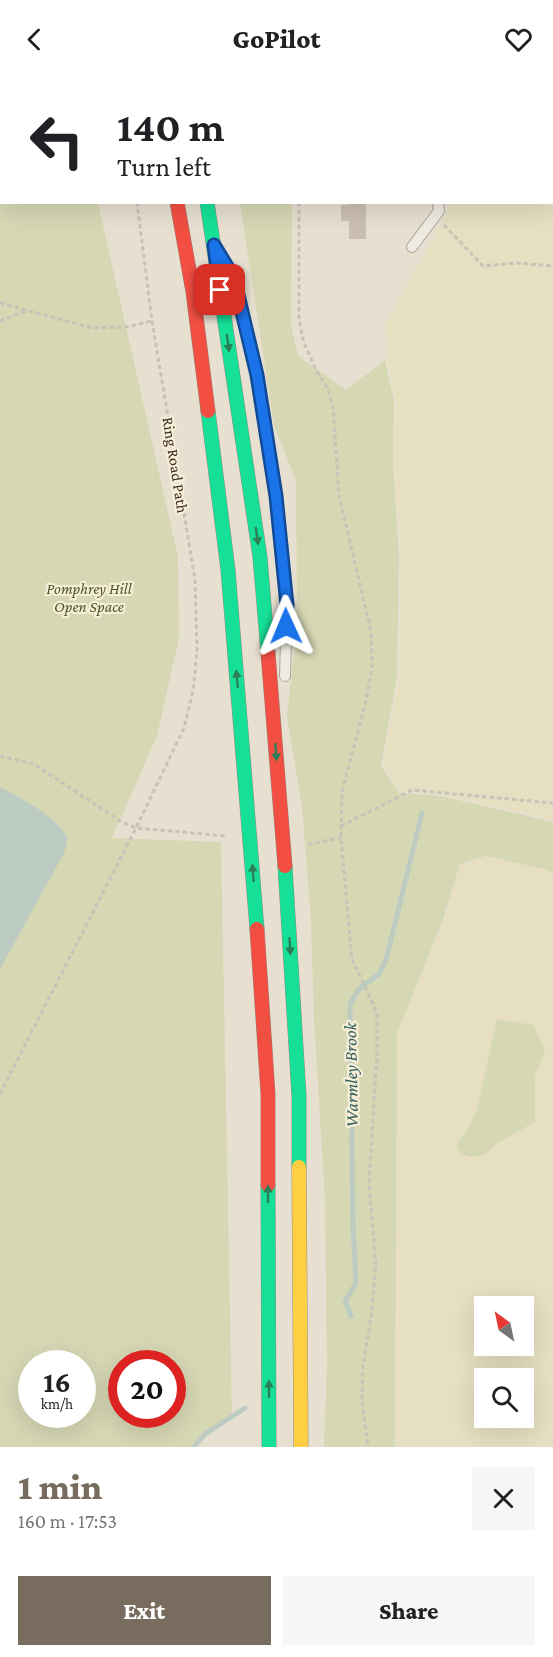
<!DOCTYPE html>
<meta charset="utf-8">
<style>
:root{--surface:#fff;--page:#f6f6f6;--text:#202124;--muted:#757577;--accent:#786c5e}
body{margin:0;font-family:"Crimson Pro",serif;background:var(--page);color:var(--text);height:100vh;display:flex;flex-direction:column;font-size:22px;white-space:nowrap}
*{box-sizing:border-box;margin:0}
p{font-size:20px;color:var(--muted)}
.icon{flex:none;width:33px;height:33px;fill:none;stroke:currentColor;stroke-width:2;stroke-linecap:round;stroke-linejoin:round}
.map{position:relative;height:1369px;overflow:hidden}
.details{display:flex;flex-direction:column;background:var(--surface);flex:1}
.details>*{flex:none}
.banner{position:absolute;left:0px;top:0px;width:554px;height:126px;box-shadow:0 6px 24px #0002;background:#fff;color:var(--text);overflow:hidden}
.needle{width:39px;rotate:327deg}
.buttons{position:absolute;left:474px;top:1218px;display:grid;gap:12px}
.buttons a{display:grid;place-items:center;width:60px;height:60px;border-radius:0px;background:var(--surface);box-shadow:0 6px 24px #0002;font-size:30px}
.speed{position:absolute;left:18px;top:1272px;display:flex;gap:12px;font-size:30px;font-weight:700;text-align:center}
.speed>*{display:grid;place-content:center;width:78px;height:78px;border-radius:50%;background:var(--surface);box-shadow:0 6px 24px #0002;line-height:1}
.speed small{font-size:15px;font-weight:400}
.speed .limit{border:9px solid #d22;background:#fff;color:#111}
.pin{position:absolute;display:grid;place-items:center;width:51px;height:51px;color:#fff;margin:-26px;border-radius:12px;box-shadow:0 3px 9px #0006}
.me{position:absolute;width:66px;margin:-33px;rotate:359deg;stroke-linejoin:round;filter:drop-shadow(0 0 4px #0008)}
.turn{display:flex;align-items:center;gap:21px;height:126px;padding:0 18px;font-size:27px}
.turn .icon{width:78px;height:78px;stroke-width:2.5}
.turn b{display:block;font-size:42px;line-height:51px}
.round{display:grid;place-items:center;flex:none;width:63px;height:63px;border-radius:0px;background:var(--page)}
.headline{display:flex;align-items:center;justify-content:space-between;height:102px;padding:0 18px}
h1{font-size:36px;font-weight:800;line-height:45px;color:var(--accent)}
.action{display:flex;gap:12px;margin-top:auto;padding:12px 18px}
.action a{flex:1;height:69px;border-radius:0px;background:var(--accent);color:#fff;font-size:24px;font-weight:800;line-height:69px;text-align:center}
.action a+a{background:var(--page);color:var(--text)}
header{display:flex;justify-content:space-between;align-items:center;height:78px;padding:0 18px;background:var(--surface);font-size:27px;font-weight:800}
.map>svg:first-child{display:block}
.farmland{fill:#e6dfc2;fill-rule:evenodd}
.green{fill:#d6d7b3;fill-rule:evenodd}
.water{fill:#bcccc2}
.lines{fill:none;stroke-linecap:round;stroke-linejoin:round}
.stream{stroke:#bcccc2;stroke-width:5}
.building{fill:#cbbfb2}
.lane-casing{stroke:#ada599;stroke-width:12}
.fast-casing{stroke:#928b80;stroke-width:15}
.slow-casing{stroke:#928b80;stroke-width:15}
.jam-casing{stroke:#928b80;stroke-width:15}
.path{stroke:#c8c2b9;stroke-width:3;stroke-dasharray:4.5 3;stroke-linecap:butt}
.lane{stroke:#efebe3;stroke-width:10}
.fast{stroke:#16e098;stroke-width:14}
.slow{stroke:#ffcf43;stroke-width:14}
.jam{stroke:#f24e42;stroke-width:14}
.oneway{fill:#2b7e56}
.route-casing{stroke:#114b97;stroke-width:15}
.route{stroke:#1a73e8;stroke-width:10}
.labels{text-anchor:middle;stroke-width:4.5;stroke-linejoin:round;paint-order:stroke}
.street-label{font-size:16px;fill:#3d2e20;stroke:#f7eed8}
.park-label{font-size:16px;font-style:italic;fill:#4d5a26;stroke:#f7eed8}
.water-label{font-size:18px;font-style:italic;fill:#2f5d5a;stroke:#f7eed8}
</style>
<header><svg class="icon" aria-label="back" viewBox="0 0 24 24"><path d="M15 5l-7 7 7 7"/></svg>GoPilot<svg class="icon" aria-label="heart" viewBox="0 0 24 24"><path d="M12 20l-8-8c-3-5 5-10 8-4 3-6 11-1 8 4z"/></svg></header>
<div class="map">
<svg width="553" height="1369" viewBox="0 0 553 1369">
<rect width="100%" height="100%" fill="#e7e0d1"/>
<g class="farmland">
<polygon points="426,0 553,0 553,742 441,716 400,713 383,687 399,599 401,478 394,385 396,323 387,282 385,246 449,132 448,125 552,124 552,2"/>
<path d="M 486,779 L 544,791 L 553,797 L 553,1369 L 396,1369 L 397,955 L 443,846 L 460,787 ZM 545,973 L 535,999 L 535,1044 L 497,1065 L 485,1076 L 458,1064 L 468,1051 L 477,1031 ZM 484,1228 L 524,1228 L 524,1268 L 484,1268 ZM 484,1300 L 524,1300 L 524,1340 L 484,1340 Z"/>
</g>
<g class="green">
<path d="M 0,42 L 1,42 L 2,124 L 98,125 L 178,479 L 179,560 L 157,658 L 112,760 L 221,764 L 232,1340 L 192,1369 L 0,1369 ZM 32,1286 L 82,1286 L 82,1336 L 32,1336 ZM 122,1286 L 172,1286 L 172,1336 L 122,1336 Z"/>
<polygon points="240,125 292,125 291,248 298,278 346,312 385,282 394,323 393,385 399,478 397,599 381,688 399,715 441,718 553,744 553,796 544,791 486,778 460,786 442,845 397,955 395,1369 324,1369 327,1288 325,1122 314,941 311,843 302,728 287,639 297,546 296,402 274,348"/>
<polygon points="497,941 533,947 545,973 535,999 535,1044 497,1065 485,1077 472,1079 464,1077 457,1070 458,1064 468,1051 477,1031"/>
</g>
<path class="water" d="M 0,709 C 16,717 64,743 67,761 C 67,765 65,772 64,775 L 0,891 Z"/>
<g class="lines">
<g class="stream">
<polyline points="351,1238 345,1223 356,1205 353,1147 350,926 359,911 379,896 386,882 422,735"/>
<polyline points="194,1369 205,1356 245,1330"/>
</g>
</g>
<polygon class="building" points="347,124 366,124 366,161 349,161 349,143 341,143 341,127 347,127"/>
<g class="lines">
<defs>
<g id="lane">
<polyline points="419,0 419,2"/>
<polyline points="412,169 439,133 438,124"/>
<polyline points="234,201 257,297 276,419 287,527 285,598"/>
</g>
<g id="fast">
<polyline points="155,0 156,2"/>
<polyline points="207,124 260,479 268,575"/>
<polyline points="208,333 228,492 257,851"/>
<polyline points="285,788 299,1018 299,1089"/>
<polyline points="268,1107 269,1369"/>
</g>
<g id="slow">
<polyline points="189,0 189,2"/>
<polyline points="299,1089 301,1369"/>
</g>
<g id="jam">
<polyline points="177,124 193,214 208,333"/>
<polyline points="268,575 285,788"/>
<polyline points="257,851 268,1016 268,1107"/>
</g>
</defs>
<use href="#lane" class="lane-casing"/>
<use href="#fast" class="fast-casing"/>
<use href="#slow" class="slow-casing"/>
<use href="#jam" class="jam-casing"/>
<g class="path">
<polyline points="125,0 125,2"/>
<polyline points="300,2 300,0"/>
<polyline points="299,124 299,242 304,265 316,292 327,309 333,329 339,417 371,554 372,590 366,623 342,713 341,760 352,881 377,935 377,976 369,1105 376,1187 371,1238 363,1289 362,1322 368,1369"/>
<polyline points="444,147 483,188 516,185 553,188"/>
<polyline points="0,225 92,250 126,249 152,243"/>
<polyline points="0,243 26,233"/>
<polyline points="0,678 34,686 120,743 136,750 227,758"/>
<polyline points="341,748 412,712 553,725"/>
<polyline points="308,766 341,760"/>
<polyline points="0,1016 136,750 184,650 193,613 197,574 195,501 152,243 137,124"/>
</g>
<use href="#lane" class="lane"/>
<use href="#fast" class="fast"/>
<use href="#slow" class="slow"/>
<use href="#jam" class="jam"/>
</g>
<defs><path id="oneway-solid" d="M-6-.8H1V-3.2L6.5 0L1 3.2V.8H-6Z" transform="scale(1.5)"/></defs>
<g class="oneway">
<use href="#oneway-solid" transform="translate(228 265) rotate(82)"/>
<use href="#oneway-solid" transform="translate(257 458) rotate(82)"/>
<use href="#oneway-solid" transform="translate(237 601) rotate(-95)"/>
<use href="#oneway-solid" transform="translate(276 674) rotate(85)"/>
<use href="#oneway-solid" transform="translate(253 795) rotate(-94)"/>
<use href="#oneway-solid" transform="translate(290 868) rotate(87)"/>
<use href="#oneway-solid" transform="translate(268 1116) rotate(-90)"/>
<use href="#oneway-solid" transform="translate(269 1311) rotate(-90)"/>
</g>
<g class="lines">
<defs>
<polyline id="route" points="220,212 214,167 234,200 257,297 276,418 287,527 286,548"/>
</defs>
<use href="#route" class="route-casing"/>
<use href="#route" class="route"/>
</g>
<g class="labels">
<g class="street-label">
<text transform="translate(176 387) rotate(81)" y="6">Ring Road Path</text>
</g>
<g class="park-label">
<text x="89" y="516">Pomphrey Hill<tspan x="89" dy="18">Open Space</tspan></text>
</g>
<g class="water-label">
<text transform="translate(351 997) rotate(-91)" y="6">Warmley Brook</text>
</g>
</g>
</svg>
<div class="buttons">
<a><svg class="needle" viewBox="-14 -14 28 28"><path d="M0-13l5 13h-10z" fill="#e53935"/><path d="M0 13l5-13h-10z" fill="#757577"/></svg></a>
<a><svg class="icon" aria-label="search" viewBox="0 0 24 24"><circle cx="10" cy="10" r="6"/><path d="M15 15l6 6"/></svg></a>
</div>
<div class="speed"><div>16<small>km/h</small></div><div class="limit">20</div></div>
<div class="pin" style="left:220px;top:212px;background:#d93025"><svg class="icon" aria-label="arrive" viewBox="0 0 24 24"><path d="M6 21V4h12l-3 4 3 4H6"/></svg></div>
<svg class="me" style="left:286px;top:548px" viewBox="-20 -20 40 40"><path d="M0-17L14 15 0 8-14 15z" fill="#1a73e8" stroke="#fff" stroke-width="4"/></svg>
<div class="banner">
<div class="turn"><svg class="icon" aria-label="left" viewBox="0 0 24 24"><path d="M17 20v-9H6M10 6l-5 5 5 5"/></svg><div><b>140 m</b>Turn left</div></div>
</div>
</div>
<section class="details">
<div class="headline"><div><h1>1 min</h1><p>160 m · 17:53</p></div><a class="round"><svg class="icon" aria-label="close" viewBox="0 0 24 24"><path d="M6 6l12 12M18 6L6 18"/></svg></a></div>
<div class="action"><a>Exit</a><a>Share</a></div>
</section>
